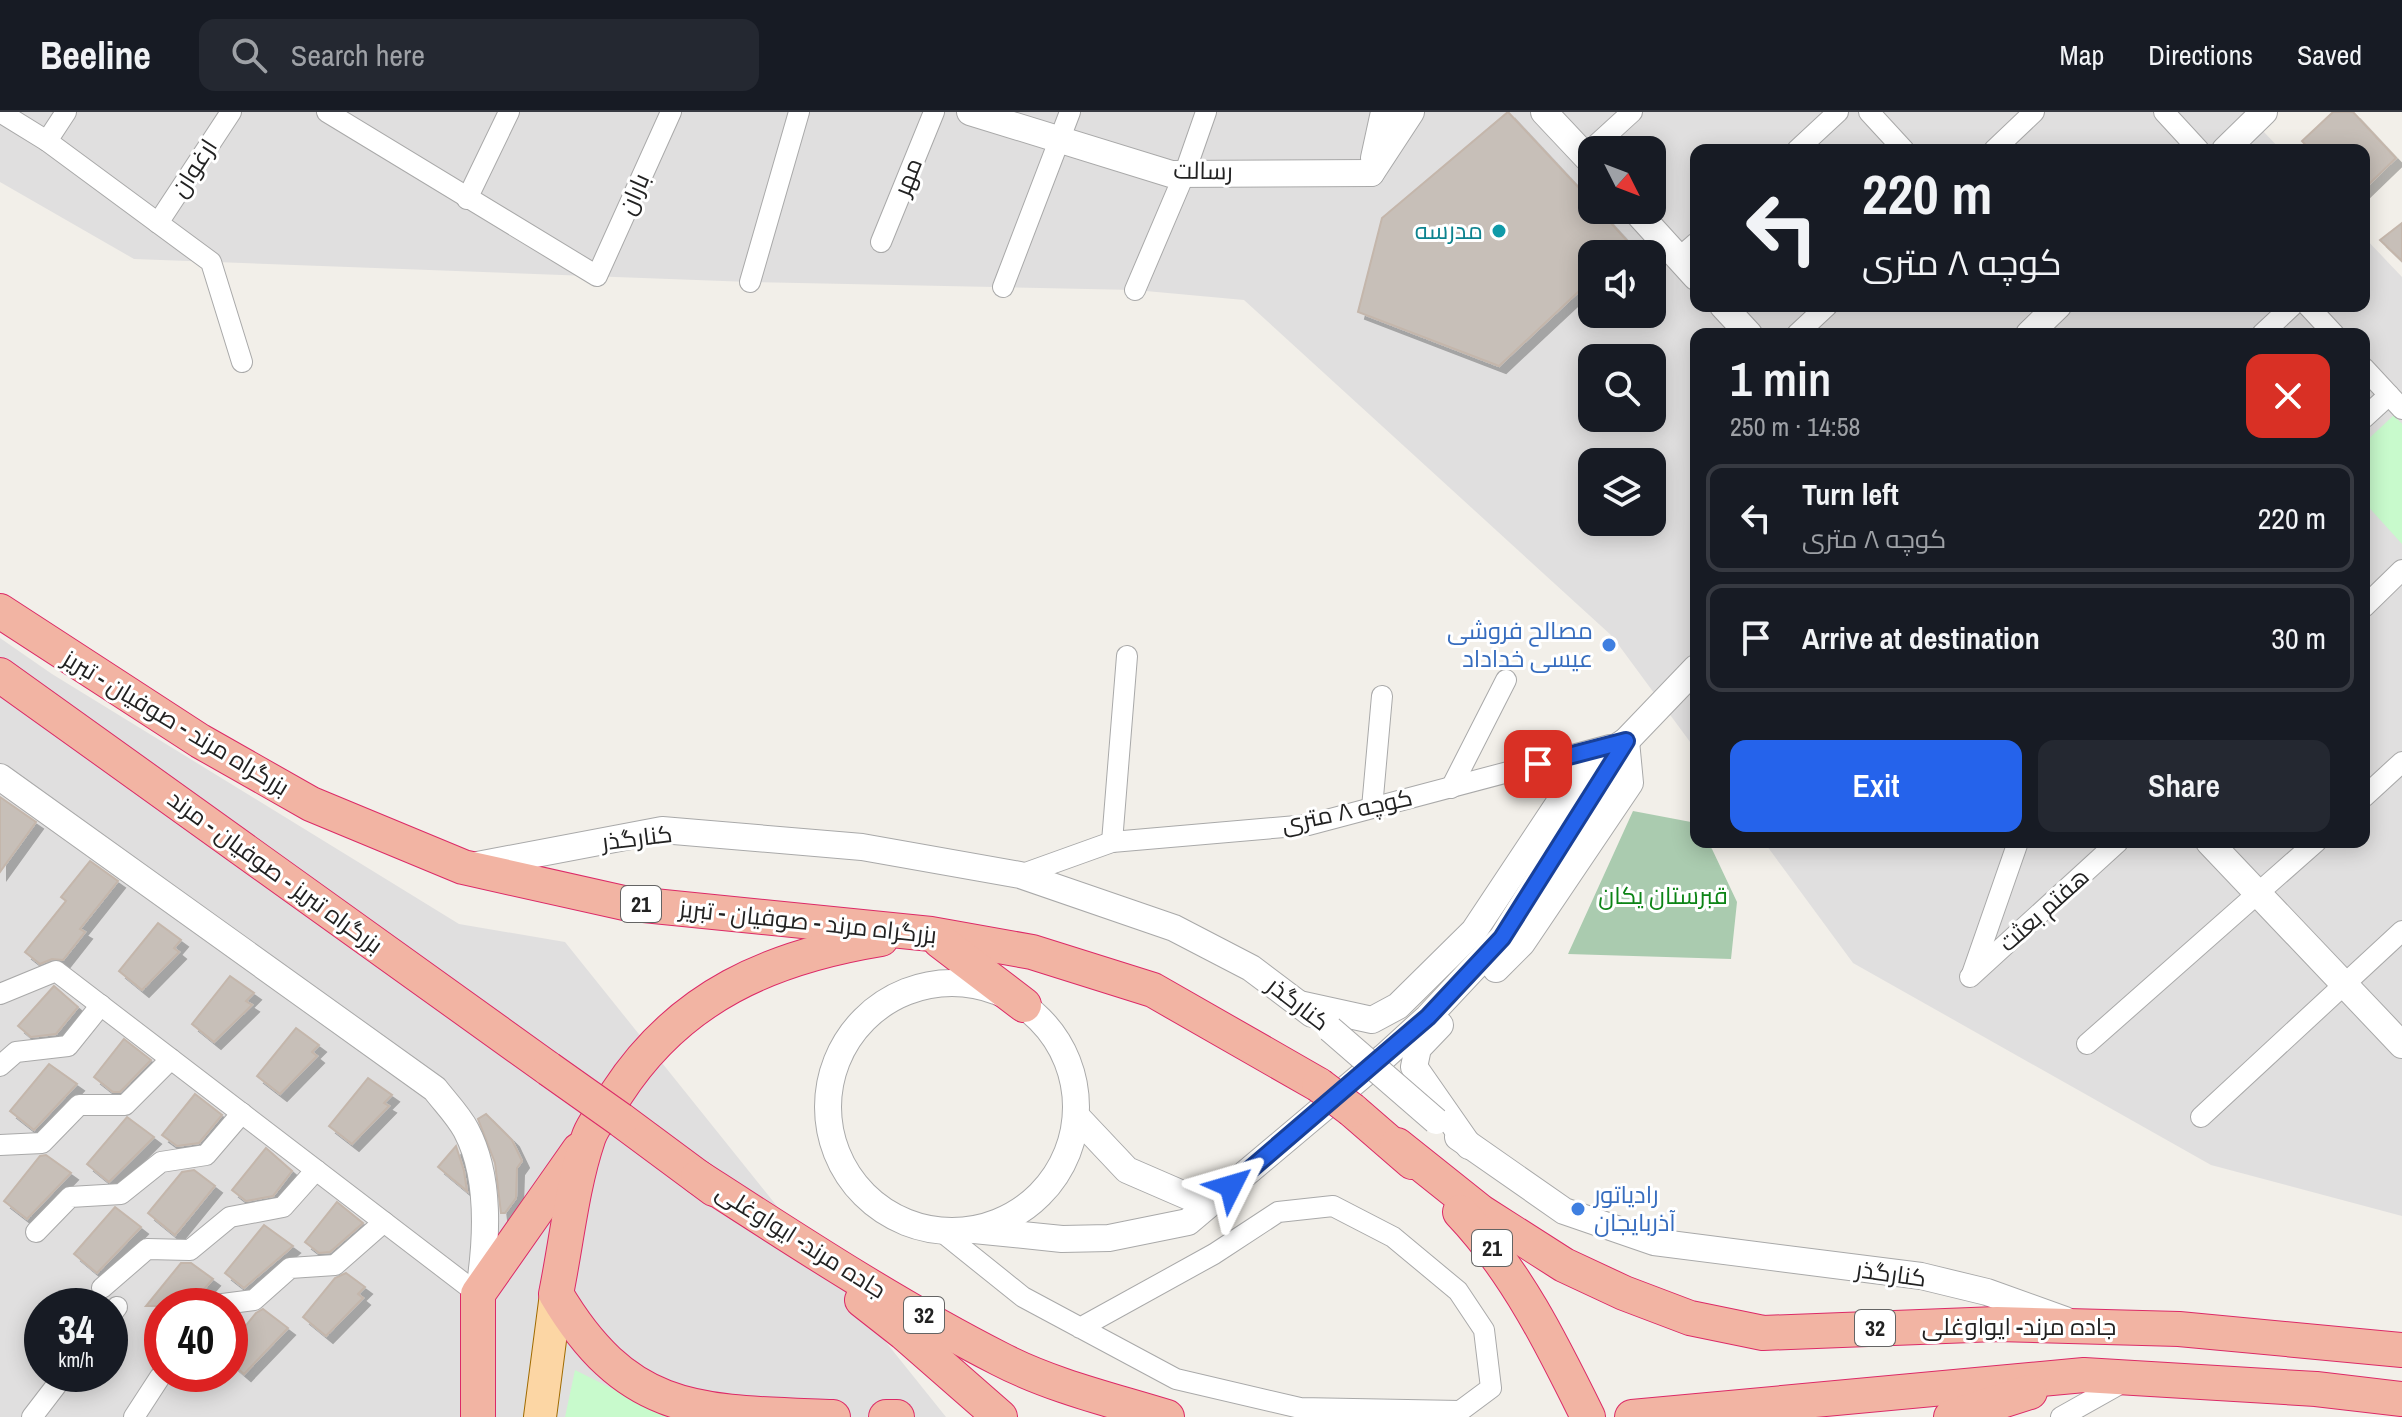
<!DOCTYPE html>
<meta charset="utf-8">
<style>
:root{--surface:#171b24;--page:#242831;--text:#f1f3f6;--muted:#9ea1a6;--line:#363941;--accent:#2563eb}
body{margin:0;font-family:"Archivo Narrow",Cairo,sans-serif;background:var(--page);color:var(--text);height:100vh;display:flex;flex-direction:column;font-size:30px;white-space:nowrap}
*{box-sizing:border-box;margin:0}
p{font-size:26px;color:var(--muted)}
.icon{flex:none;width:44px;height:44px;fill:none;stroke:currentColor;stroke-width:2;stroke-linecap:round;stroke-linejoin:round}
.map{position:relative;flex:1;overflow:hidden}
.drawer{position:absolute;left:1690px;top:216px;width:680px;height:520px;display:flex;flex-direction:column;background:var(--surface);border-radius:16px;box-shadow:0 4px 20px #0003}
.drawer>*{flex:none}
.guide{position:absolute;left:1690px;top:32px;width:680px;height:168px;border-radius:16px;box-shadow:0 4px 20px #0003;background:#171b24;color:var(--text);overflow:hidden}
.needle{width:52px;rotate:132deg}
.controls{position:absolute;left:1578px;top:24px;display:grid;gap:16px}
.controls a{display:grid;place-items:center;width:88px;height:88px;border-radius:16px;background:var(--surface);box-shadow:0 4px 20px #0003;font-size:40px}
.speed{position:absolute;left:24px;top:1176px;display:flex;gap:16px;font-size:40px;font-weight:700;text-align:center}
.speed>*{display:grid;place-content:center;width:104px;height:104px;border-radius:50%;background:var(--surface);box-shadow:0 4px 20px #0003;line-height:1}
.speed small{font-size:20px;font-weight:400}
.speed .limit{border:12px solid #d22;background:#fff;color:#111}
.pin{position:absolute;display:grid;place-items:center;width:68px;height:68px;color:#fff;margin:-34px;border-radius:16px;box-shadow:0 4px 12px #0006}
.me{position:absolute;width:88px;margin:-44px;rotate:50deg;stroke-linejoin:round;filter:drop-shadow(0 0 6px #0008)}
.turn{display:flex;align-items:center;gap:28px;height:168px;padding:0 40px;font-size:36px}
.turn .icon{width:104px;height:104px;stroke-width:2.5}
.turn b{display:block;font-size:56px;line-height:68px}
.round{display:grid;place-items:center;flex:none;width:84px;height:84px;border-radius:16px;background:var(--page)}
.head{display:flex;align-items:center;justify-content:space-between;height:136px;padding:0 40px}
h1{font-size:48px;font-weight:600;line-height:60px}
.cta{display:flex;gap:16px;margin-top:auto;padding:16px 40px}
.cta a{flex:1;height:92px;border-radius:16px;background:var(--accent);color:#fff;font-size:32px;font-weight:600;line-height:92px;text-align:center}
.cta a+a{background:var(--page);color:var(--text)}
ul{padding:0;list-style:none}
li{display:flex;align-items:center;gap:24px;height:108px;margin:0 16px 12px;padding:0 24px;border:4px solid var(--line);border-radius:16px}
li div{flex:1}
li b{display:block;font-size:30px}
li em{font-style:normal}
header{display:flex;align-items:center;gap:48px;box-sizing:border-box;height:112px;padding:0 40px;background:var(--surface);border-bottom:2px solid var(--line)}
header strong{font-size:38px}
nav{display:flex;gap:44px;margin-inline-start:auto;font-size:28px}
.search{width:560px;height:72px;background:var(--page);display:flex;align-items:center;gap:20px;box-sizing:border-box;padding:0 28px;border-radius:16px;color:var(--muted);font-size:30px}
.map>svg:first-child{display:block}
.residential{fill:#e0dfdf;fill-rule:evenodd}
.cemetery{fill:#aacbaf}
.park{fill:#c8facc}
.building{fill:#c7bfb8;stroke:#c4b6ab;stroke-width:2;filter:url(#shadow)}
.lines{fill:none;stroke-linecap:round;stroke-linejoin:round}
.minor-casing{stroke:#a9a9a9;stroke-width:22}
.tertiary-casing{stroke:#a9a9a9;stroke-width:28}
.primary-casing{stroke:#a06b00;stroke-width:34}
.trunk-casing{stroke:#dc2a67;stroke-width:36}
.minor{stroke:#fff;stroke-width:20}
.tertiary{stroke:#fff;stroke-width:26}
.primary{stroke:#fcd6a4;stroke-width:32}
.trunk{stroke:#f2b4a3;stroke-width:34}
.tertiary-bridge-casing{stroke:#a9a9a9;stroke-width:28;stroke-linecap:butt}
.trunk-bridge-casing{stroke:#dc2a67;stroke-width:36;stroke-linecap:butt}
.tertiary-bridge{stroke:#fff;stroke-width:26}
.trunk-bridge{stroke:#f2b4a3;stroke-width:34}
.route-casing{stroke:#184099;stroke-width:20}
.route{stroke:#2563eb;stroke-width:14}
.culture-dot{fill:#0f9aa8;stroke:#fff;stroke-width:3}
.shop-dot{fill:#3f7fe0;stroke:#fff;stroke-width:3}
.labels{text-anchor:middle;stroke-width:6;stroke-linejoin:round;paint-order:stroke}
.shield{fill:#fff;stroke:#646464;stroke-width:2}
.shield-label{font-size:22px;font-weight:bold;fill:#222}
.street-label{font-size:24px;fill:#222;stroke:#fff}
.culture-label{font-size:24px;fill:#0d838f;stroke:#fff;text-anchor:end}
.shop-label{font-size:24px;fill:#366cbe;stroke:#fff;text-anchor:end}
.park-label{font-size:24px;fill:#0c8416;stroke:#fff}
</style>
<header>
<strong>Beeline</strong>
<div class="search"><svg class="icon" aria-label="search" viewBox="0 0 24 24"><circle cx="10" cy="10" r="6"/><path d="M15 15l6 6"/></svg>Search here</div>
<nav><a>Map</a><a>Directions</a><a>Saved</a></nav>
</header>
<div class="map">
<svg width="2402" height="1305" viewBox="0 0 2402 1305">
<defs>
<filter id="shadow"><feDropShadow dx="7" dy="7" stdDeviation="0" flood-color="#0004"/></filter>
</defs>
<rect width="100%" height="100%" fill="#f2efe9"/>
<g class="residential">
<path d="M 0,0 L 2245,0 L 2281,38 L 1696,38 L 1696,194 L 2364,194 L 2364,125 L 2402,165 L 2402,1104 L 2211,1053 L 1853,851 L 1764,730 L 2364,730 L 2364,222 L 1696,222 L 1696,638 L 1612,524 L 1244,188 L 1135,178 L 750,170 L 134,147 L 0,70 ZM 1592,38 L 1652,38 L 1652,98 L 1592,98 ZM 1592,142 L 1652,142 L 1652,202 L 1592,202 ZM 1592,246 L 1652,246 L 1652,306 L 1592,306 ZM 1592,350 L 1652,350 L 1652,410 L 1592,410 Z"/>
<path d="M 0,526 L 52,562 L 459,812 L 565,830 L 946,1305 L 0,1305 ZM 42,1194 L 110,1194 L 110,1262 L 42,1262 ZM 162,1194 L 230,1194 L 230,1262 L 162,1262 Z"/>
</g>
<polygon class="cemetery" points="1633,699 1691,710 1696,716 1696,730 1706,730 1712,737 1737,790 1731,847 1568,842"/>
<g class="park">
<polygon points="2394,303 2402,312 2402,432 2364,390 2364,331"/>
<polygon points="575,1258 669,1305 565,1305"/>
</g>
<g class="building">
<polygon points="1508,0 1592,90 1592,98 1599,98 1630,132 1619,142 1592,142 1592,167 1499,254 1358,200 1382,106"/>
<polygon points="2333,0 2353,0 2396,46 2364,77 2364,38 2310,38 2302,29"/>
<polygon points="2402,111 2402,149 2380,128"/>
<polygon points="0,685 36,710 0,760"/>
<polygon points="90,749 118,769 80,817 85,820 63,848 52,847 40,852 25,840 66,789 61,785"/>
<polygon points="158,811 181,828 174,836 179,840 142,878 119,859"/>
<polygon points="230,864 254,881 246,889 252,893 214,930 192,912"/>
<polygon points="54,874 78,895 56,922 31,925 18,914"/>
<polygon points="296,916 319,933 312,940 317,944 280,982 257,964"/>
<polygon points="124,927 151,948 120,980 113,980 94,965"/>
<polygon points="49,952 77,972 34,1018 10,999"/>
<polygon points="368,966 392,983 384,991 389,994 352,1032 329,1014"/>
<polygon points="195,982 222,1003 199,1031 177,1034 162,1023"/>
<polygon points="486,1002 512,1028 522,1049 517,1056 516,1086 505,1101 501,1101 495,1051 478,1007"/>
<polygon points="127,1005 154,1025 109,1070 87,1052"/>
<polygon points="456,1034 464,1059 467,1079 438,1055"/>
<polygon points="266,1036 292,1059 273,1084 246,1089 232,1078"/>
<polygon points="46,1043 71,1061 27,1107 4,1089 40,1044"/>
<polygon points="194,1058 215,1074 175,1123 148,1101 182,1060"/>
<polygon points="337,1090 363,1111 330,1140 319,1141 305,1130"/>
<polygon points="115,1095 141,1115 97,1161 74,1142"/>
<polygon points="264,1113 293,1134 244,1176 225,1161"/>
<polygon points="181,1151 191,1151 213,1167 189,1194 146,1194"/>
<polygon points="346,1161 365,1175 358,1182 363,1186 326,1224 303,1205 335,1166"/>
<polygon points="263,1197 288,1216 244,1262 230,1250 230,1233 256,1201"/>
</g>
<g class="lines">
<defs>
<g id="minor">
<polyline points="0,0 47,29 211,150 242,250"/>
<polyline points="327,0 597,164 671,0"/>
<polyline points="1869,0 1904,38"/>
<polyline points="2164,0 2199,38"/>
<polyline points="47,29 66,0"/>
<polyline points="1797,38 1838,0"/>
<polyline points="1994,38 2034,0"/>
<polyline points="1585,43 1632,0"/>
<polyline points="467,87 509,0"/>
<polyline points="158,111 231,0"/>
<polyline points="881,130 934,0"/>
<polyline points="1679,146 1696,131"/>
<polyline points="750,170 799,0"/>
<polyline points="1003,175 1070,0"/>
<polyline points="1135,178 1184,63 1206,0"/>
<polyline points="2308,194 2334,222"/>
<polyline points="1797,222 1827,194"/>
<polyline points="2262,222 2292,194"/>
<polyline points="2364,256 2402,297"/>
<polyline points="2364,306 2389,283"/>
<polyline points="2364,495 2402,458"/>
<polyline points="1451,676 1506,568"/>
<polyline points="2364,685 2402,650"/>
<polyline points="1372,696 1382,584"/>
<polyline points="1112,730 1127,544"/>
<polyline points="1020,763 1112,730 1308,713 1610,633"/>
<polyline points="1972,862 2018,730"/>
<polyline points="1970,865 2118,730"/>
<polyline points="0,882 56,859 478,1182"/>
<polyline points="2087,932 2316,730"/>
<polyline points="0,954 16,940 68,934 101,893"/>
<polyline points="2201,1005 2402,819"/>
<polyline points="0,1033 42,1031 79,993 125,993 171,947"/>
<polyline points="36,1120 70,1085 121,1082 161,1050 206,1043 242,1001"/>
<polyline points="942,1120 1023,1185 1176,1267 1300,1296 1460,1299 1491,1276 1484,1218 1458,1179 1393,1125 1333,1094 1278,1100 1214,1142 1080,1216"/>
<polyline points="102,1176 147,1137 190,1138 230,1105 283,1095 316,1058"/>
<polyline points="207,1194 254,1188 290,1156 335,1153 384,1110"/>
<polyline points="110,1204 117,1195"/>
<polyline points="32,1305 65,1262"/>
<polyline points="134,1305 160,1265"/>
<polyline points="2061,1305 2127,1268"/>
</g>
<g id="tertiary">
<polyline points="970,0 1171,62 1371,61"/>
<polyline points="1544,0 1592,51"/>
<polyline points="2225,38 2264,0"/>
<polyline points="1374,46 1384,0"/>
<polyline points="1371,61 1411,0"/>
<polyline points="1635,98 1696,165"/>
<polyline points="1723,194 1749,222"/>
<polyline points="2029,222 2058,194"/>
<path d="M 0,665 L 435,977 C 445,990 458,1003 466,1018 C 491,1065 487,1128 479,1179"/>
<polyline points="2209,730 2402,933"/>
<polyline points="472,754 662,718 862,735 1020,763 1174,816 1251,856 1312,902"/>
<circle cx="952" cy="995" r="124"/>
<polyline points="1299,892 1372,908 1398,894 1474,819 1581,658 1626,629 1630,671 1522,831 1496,857"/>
<polyline points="1440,913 1418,936 1414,955 1469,1034"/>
<polyline points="1077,1005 1127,1058 1187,1084 1216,1087"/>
<polyline points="1458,1025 1564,1099 1654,1130 1921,1164 1987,1180 2065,1208"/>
<polyline points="974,1118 1062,1127 1109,1126 1188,1110 1384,945 1428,905 1502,826 1626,629 1696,556"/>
</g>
<polyline id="primary" points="540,1305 556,1182"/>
<g id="trunk">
<polyline points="0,499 200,629 311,692 463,755 624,791 931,822 1032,840 1153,878 1319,973"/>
<polyline points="0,563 549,957"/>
<polyline points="940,829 1024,893"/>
<polyline points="1352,998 1412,1050"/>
<polyline points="621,1008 714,1077"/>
<polyline points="1397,1033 1481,1100 1564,1153 1624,1181 1690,1206 1763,1221 1997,1212 2179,1217 2402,1238"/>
<path d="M 698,1065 C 797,1129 896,1194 1000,1247 C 1052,1274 1112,1288 1167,1305"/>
<path d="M 1460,1100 C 1516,1159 1552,1232 1588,1305"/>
<polyline points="862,1188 904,1221 1000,1305"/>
<polyline points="478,1305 478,1182 579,1038"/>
<path d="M 833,1305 C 701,1300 629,1305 556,1182 C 566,1133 572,1074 588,1027 C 593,1011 608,995 617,981 C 680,884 771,845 881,827"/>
<polyline points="886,1305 897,1305"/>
<polyline points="1632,1305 2084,1263 2316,1277 2402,1287"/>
<polyline points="1951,1305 2030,1280"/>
</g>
</defs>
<use href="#minor" class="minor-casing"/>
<use href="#tertiary" class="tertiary-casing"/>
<use href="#primary" class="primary-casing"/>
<use href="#trunk" class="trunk-casing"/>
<use href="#minor" class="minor"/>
<use href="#tertiary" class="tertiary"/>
<use href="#primary" class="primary"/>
<use href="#trunk" class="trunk"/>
<defs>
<polyline id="tertiary-bridge" points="1330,917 1436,1009"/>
<g id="trunk-bridge">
<polyline points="549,957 621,1008"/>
<polyline points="1319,973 1352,998"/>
</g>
</defs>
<use href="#tertiary-bridge" class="tertiary-bridge-casing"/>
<use href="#trunk-bridge" class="trunk-bridge-casing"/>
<use href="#tertiary-bridge" class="tertiary-bridge"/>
<use href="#trunk-bridge" class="trunk-bridge"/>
</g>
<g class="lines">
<defs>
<polyline id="route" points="1231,1074 1428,905 1502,826 1626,629 1538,652"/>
</defs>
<use href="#route" class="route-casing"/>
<use href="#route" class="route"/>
</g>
<circle class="culture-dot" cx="1499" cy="119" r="8"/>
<g class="shop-dot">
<circle cx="1609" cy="533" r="8"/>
<circle cx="1578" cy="1097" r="8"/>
</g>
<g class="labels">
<g class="shield">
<rect x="621" y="774" width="40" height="36" rx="6"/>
<rect x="1472" y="1118" width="40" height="36" rx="6"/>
<rect x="904" y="1185" width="40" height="36" rx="6"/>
<rect x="1855" y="1198" width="40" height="36" rx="6"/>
</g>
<g class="shield-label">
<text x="641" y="800">21</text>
<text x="1492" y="1144">21</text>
<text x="924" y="1211">32</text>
<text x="1875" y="1224">32</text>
</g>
<g class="street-label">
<text transform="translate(194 56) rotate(-57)" y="8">ارغوان</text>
<text transform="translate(1203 59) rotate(1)" y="8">رسالت</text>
<text transform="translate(908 65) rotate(-68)" y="8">مهر</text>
<text transform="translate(634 82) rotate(-66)" y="8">باران</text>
<text transform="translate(176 611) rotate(31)" y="8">بزرگراه مرند - صوفیان - تبریز</text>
<text transform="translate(1347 699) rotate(-12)" y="8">کوچه ۸ متری</text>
<text transform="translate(637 726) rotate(-7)" y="8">کنارگذر</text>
<text transform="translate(275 760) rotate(36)" y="8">بزرگراه تبریز - صوفیان - مرند</text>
<text transform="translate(2044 798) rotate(-42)" y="8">هفتم بعثت</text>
<text transform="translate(808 810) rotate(6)" y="8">بزرگراه مرند - صوفیان - تبریز</text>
<text transform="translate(1298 892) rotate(38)" y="8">کنارگذر</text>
<text transform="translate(801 1129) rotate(32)" y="8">جاده مرند- ایواوغلی</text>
<text transform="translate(1891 1162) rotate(8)" y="8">کنارگذر</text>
<text x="2019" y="1223">جاده مرند- ایواوغلی</text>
</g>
<g class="culture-label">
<text x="1483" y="127">مدرسه</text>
</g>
<g class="shop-label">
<text x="1593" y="527">مصالح فروشی<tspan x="1593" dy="28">عیسی خداداد</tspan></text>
<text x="1594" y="1091" text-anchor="start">رادیاتور<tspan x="1594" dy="28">آذربایجان</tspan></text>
</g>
<g class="park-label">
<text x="1663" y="792">قبرستان یکان</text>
</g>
</g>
</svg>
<div class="controls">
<a><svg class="needle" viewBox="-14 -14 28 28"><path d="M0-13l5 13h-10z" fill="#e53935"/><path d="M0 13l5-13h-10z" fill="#9ea1a6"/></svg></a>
<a><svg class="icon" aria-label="sound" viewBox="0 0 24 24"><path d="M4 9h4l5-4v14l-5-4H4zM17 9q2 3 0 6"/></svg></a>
<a><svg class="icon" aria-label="search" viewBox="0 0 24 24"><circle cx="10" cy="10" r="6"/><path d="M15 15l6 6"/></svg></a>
<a><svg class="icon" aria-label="layers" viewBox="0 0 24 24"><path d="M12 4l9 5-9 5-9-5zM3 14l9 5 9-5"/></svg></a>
</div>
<div class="speed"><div>34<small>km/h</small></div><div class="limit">40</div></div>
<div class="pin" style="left:1538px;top:652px;background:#d93025"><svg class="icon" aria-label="arrive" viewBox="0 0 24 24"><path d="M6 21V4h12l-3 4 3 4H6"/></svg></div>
<svg class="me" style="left:1231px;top:1074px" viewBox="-20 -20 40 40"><path d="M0-17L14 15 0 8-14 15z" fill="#2563eb" stroke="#fff" stroke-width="4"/></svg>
<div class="guide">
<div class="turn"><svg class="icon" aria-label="left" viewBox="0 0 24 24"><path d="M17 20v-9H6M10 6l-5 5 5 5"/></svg><div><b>220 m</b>کوچه ۸ متری</div></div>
</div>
<section class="drawer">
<div class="head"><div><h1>1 min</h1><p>250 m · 14:58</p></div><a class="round" style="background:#d93025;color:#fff"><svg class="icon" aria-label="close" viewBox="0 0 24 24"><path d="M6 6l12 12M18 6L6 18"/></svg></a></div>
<ul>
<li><svg class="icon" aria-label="left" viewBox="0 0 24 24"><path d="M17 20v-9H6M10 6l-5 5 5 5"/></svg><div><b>Turn left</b><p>کوچه ۸ متری</p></div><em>220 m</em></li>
<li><svg class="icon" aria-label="arrive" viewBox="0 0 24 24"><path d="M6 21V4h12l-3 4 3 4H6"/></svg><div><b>Arrive at destination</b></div><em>30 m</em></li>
</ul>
<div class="cta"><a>Exit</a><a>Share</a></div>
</section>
</div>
